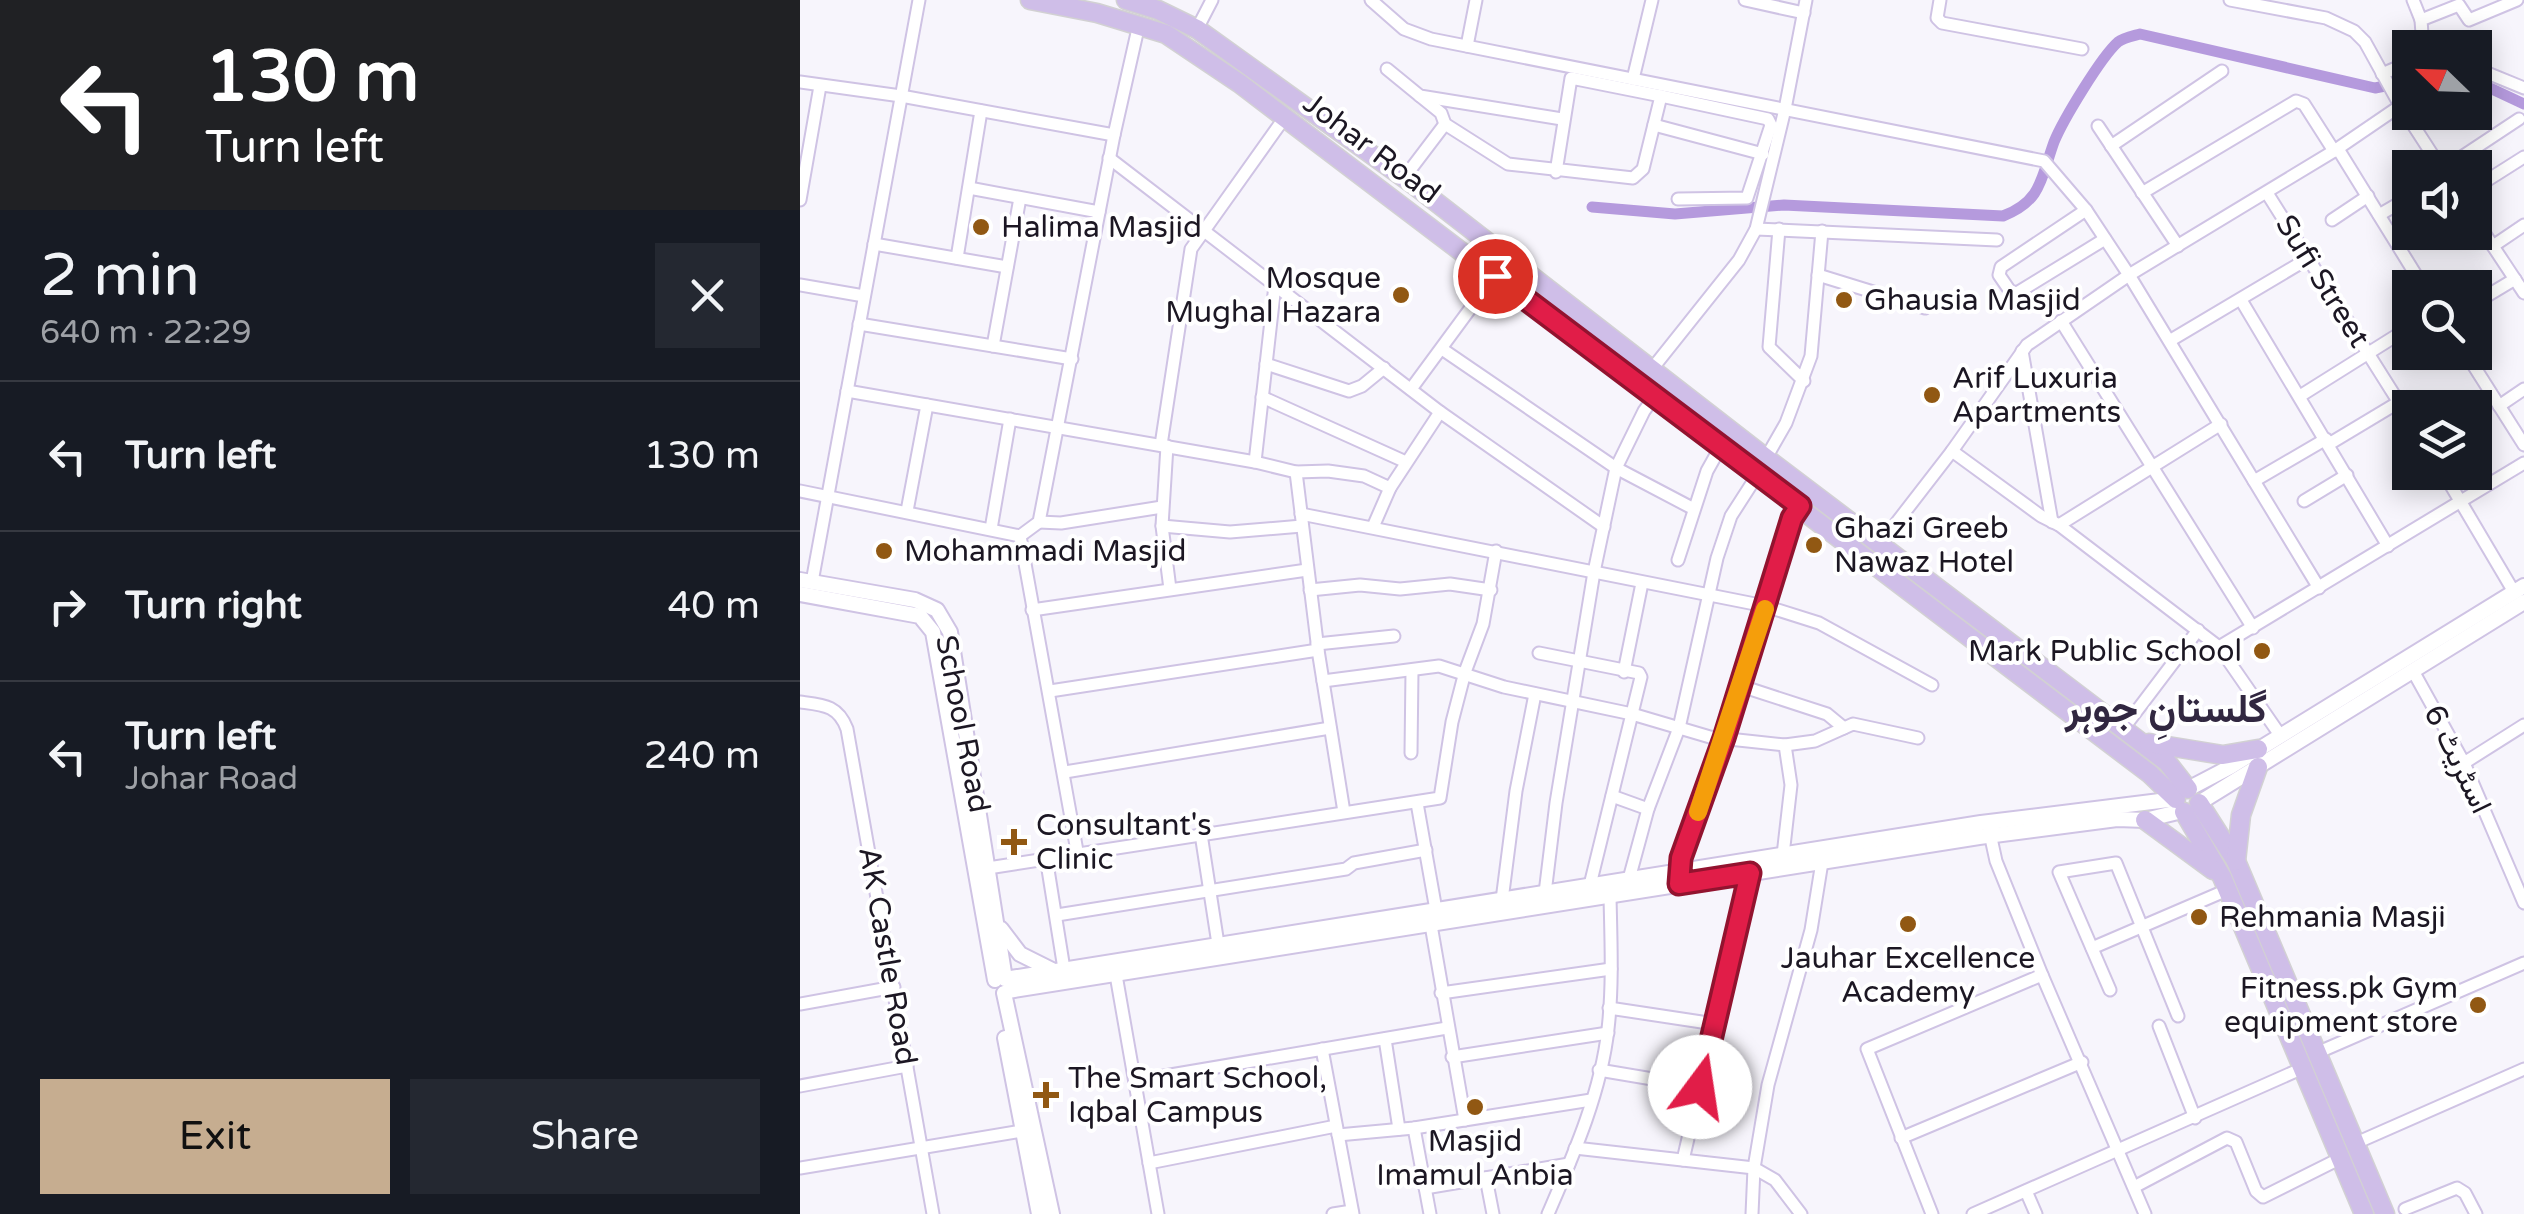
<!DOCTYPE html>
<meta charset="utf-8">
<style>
:root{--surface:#171b24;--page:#242831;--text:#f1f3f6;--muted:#9ea1a6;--line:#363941;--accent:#c6ad90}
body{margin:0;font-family:"Varela Round",Vazirmatn,sans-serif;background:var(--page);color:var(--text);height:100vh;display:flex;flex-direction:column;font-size:38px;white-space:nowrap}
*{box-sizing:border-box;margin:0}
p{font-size:32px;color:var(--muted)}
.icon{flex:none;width:55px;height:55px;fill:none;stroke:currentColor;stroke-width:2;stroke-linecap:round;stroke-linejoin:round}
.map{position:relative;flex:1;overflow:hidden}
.sheet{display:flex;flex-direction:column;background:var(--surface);width:800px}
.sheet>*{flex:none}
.top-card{background:#202124;color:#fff;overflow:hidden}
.needle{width:65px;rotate:293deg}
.fabs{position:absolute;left:1592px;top:30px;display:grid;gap:20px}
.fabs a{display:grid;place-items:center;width:100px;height:100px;border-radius:0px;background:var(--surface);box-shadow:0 5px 25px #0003;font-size:50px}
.pin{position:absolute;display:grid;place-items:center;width:85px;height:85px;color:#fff;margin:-42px;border:5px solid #fff;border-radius:50%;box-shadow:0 2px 10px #0007}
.me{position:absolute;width:110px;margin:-55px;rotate:14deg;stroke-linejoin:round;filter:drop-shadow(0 0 8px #0008)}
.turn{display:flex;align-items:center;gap:35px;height:210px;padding:0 40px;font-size:45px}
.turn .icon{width:130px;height:130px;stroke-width:2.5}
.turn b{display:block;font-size:70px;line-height:85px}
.round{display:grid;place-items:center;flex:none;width:105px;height:105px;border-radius:0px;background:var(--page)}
.headline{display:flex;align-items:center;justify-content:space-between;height:170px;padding:0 40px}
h1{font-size:60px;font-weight:600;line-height:75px}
.button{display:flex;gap:20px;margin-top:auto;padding:20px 40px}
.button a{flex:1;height:115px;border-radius:0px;background:var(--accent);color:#111;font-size:40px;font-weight:600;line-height:115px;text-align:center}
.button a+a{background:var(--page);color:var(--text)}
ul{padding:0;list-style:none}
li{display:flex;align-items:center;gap:30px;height:150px;padding:0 40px;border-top:2px solid var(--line)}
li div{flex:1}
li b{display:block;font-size:38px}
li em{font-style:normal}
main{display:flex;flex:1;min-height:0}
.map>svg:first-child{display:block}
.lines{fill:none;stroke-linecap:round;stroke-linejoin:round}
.canal{stroke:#b59add;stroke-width:11}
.minor-casing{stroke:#cfc3e4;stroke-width:15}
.tertiary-casing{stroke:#cfc3e4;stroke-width:18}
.primary-casing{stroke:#d2d1d3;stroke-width:21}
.minor{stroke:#fff;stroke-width:11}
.tertiary{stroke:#fff;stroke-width:14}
.primary{stroke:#cfbee8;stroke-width:18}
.route-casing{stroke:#92132f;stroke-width:25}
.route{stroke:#e11d48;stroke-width:18}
.slow{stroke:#f59e0b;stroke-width:18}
.poi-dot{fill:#915813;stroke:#fff;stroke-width:4}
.labels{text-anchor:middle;stroke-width:8;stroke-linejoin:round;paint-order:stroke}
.street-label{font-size:30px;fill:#1c1723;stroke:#fff}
.poi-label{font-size:30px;fill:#1c1723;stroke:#fff;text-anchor:start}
.district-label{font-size:40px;font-weight:bold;fill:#312740;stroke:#fff}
</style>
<main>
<section class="sheet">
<div class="top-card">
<div class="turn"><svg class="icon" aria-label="left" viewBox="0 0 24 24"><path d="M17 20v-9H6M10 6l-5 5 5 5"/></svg><div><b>130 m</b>Turn left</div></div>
</div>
<div class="headline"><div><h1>2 min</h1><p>640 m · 22:29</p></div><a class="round"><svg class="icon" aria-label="close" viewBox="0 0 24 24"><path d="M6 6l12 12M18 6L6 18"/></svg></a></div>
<ul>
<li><svg class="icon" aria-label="left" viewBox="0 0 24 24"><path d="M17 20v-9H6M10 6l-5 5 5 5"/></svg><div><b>Turn left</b></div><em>130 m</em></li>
<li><svg class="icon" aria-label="right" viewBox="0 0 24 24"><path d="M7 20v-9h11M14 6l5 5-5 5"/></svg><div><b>Turn right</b></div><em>40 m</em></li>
<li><svg class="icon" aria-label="left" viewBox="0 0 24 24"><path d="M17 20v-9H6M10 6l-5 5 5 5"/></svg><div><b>Turn left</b><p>Johar Road</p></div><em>240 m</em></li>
</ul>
<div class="button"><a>Exit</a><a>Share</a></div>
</section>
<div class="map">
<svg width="1724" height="1214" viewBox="0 0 1724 1214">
<rect width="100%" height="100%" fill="#f7f5fc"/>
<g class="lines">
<g class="canal">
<polyline points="1675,81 1724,104"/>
<path d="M 792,207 L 875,214 L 984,205 L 1203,216 C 1242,201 1241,178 1254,142 C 1263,120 1301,57 1318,42 C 1323,38 1333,36 1340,34 L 1575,88 L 1610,81"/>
</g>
<defs>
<g id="minor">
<polyline points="571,0 604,29 631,39 1244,161 1286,210 1329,275 1519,588"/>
<polyline points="945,0 1004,13"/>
<polyline points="1140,0 1137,18 1142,23 1282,49"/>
<polyline points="1430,0 1526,18 1554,31 1565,42 1597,100 1641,168"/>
<polyline points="1613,0 1621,20"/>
<polyline points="397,29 412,0"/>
<polyline points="667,46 676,0"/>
<polyline points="1623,48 1621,20 1659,5 1669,20 1717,0"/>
<polyline points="1675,68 1724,88"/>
<polyline points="587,69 620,96 762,119"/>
<polyline points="1582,74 1610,62"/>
<polyline points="833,79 852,0"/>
<polyline points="0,82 101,96 314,135"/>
<polyline points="620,96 641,113 645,124 708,164 833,178 843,169 861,96 771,78 756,172"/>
<polyline points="861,96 968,119 971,125 947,198 878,199"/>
<polyline points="854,125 963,154"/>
<polyline points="1298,126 1378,246"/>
<polyline points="1311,146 1422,71"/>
<polyline points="1538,149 1624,288"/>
<polyline points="309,158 640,412 804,527"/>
<polyline points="1645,168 1719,119"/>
<polyline points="604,178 645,124"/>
<polyline points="169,188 299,212"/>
<polyline points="1675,188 1724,157"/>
<polyline points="1342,193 1496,101 1504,104 1534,151"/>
<polyline points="1467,193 1610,420"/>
<polyline points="0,200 20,86"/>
<polyline points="1286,210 1201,267 1199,275 1210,291 1217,293 1305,239"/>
<polyline points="1579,215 1610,197"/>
<polyline points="1675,219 1724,293"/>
<polyline points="1532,220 1568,196"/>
<polyline points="956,229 1197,240"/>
<polyline points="979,229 969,347 1004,381"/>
<polyline points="74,244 207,267"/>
<polyline points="1693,246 1724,225"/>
<polyline points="157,258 181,111"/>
<polyline points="1018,275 1125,308"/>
<polyline points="0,285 64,296"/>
<polyline points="1441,300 1588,546"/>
<polyline points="1675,303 1715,279"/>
<polyline points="1261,321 1453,628"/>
<polyline points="59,324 272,359"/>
<polyline points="1371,340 1509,258"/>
<polyline points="193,346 220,198"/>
<polyline points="642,349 816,468 894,509"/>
<polyline points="1222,351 1252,522"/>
<polyline points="1665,352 1724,445"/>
<polyline points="466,364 549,391 562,386 584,368"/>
<polyline points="852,369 939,260 956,229 985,109 1006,0"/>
<polyline points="611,389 695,275"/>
<polyline points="47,391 455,462 496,472 528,471 564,476 590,488"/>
<polyline points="1500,396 1610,327"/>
<polyline points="462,397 606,462"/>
<polyline points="1699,406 1724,389"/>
<polyline points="1529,444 1599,402"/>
<polyline points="361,445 391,249 485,117"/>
<polyline points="367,446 362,526 370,589"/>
<polyline points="1152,451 1241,516 1259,525 1419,647 1480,735"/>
<polyline points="966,458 986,423 1011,356 1022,231"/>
<polyline points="455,462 475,285"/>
<polyline points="496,472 518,650 544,812"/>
<polyline points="1643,472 1714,592"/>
<polyline points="1454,481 1526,439"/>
<polyline points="0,491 220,536 239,522 314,135 339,24"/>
<polyline points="1504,501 1547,475"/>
<polyline points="107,511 127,405"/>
<polyline points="501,514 965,606 1019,623 1132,685"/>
<polyline points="239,522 261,523 362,507"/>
<polyline points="1259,525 1421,424"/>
<polyline points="362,526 430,532 502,526"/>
<polyline points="573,527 590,488 640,412"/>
<polyline points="191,529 210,419"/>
<polyline points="220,536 277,851"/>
<polyline points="1080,544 1152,451 1227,345 1329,275 1534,151 1600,106"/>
<polyline points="878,560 907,471 921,446"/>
<polyline points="12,582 119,0"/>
<polyline points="510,590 560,585 600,589 650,584 691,590"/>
<polyline points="232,610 507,570"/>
<polyline points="517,644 594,636"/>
<polyline points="1419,647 1724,463"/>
<polyline points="739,653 839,673 841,677 790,885"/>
<polyline points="1613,671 1664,763 1724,903"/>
<polyline points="824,672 842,583"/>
<polyline points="523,681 639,666 704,687 832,714 910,737 985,745 1015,741 1053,724 1118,738"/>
<polyline points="941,686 1027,714 1044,728"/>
<polyline points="250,691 518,650"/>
<path d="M 0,702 C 23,705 38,705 47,729 L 133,1214"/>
<polyline points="1323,729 1398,630"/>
<polyline points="611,753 612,671"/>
<polyline points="1664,763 1724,725"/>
<polyline points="265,772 530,728"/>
<polyline points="812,796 848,809"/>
<polyline points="617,803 636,910"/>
<polyline points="1189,829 1196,861 1242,975 1345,1214"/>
<polyline points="401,834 418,944"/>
<polyline points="983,855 991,785 985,745"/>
<polyline points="246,857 264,969"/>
<polyline points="188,868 640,798 652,722 665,672 683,624 696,551"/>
<polyline points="829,879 848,809 879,728 917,558 931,516 958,474"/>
<polyline points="879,880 881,858 925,738 992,518 1000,506"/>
<polyline points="745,893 756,803 794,572 816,468 844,411 866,381"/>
<polyline points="702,900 716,791 735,694"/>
<polyline points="257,915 546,869 554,863 626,850"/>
<polyline points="631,925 665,1120"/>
<polyline points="1292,948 1427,890"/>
<polyline points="316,975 358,1214"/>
<polyline points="1310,990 1259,872 1316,863 1378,1016"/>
<polyline points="641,993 811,969"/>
<polyline points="0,1004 94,987"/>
<polyline points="809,1008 915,1024"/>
<polyline points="1359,1026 1395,1118"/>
<polyline points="585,1039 599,1129"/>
<polyline points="522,1049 553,1214"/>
<polyline points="1519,1052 1724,963"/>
<polyline points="652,1057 808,1033"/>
<polyline points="799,1070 900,1087"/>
<polyline points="335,1081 647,1028"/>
<polyline points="0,1086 107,1066"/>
<polyline points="614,1128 630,1214"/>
<polyline points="538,1135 614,1128 791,1100"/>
<polyline points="1101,1138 1282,1062"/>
<polyline points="1556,1143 1724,1069"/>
<polyline points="775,1148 954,1168 975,1180 1001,1214"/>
<polyline points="883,1160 950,873"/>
<polyline points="349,1163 536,1126"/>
<polyline points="0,1168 222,1131"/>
<polyline points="686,1178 693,1214"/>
<polyline points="1334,1187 1427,1138 1436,1142 1456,1191 1463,1197 1541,1158"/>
<polyline points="625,1188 769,1164"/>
<polyline points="1226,1191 1236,1214"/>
<polyline points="1605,1209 1657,1188 1665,1193 1676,1214"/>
<polyline points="533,1214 552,1211"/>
<path d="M 748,1214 C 773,1156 801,1093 808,1029 C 813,986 811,941 810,897"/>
<polyline points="952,1214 954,1168 968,1085 1011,930 1022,862"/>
<polyline points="1132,1214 1067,1049 1242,975"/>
<polyline points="1173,1214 1503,1068"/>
</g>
<g id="tertiary">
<polyline points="0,580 115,600 137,610 150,632 205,979 1181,823 1376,799"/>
<polyline points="0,594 120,616 133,632 195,980"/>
<polyline points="1388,789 1430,767 1724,586"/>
<polyline points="1399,803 1724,602"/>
<polyline points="201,929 220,954 252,970"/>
<polyline points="208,991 1179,837 1317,819 1345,820 1382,811"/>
<polyline points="204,993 252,1214"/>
<polyline points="205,1038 239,1214"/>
</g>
<g id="primary">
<polyline points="230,0 297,13 366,34 439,83 1350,774 1376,799"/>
<polyline points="326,0 358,10 397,29 614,185 966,458 1367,762 1388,789"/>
<polyline points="1349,743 1423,755 1458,749"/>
<polyline points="1399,803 1436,861 1585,1214"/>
<polyline points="1384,812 1422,877 1564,1214"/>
<polyline points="1345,820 1413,870"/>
<polyline points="1436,861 1441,815 1458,767"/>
</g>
</defs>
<use href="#minor" class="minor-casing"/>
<use href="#tertiary" class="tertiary-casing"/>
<use href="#primary" class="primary-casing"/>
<use href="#minor" class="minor"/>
<use href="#tertiary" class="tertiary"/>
<use href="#primary" class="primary"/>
</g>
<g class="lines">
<defs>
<polyline id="route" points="695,276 1000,506 992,518 924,738 881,858 879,884 950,873 900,1087"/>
</defs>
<use href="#route" class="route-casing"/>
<use href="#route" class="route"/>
<polyline class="slow" points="898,812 965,609"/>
</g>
<g class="poi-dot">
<circle cx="181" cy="227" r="10"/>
<circle cx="601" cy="295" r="10"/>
<circle cx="1044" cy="300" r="10"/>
<circle cx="1132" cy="395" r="10"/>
<circle cx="1014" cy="545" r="10"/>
<circle cx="84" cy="551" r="10"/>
<circle cx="1462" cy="651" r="10"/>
<path d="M209 827h10v10h10v10h-10v10h-10v-10h-10v-10h10z"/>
<circle cx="1399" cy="917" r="10"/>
<circle cx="1108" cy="924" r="10"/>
<circle cx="1678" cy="1005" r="10"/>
<path d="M241 1080h10v10h10v10h-10v10h-10v-10h-10v-10h10z"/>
<circle cx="675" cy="1107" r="10"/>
</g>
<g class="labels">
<g class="street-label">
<text transform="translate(572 148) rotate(37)" y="10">Johar Road</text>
<text transform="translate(1523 281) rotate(58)" y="10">Sufi Street</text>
<text transform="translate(163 724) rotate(79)" y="10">School Road</text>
<text transform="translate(1658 759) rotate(64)" y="10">اسٹریٹ 6</text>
<text transform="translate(88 956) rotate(80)" y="10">AK Castle Road</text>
</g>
<g class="poi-label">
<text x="201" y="237">Halima Masjid</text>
<text x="581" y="288" text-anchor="end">Mosque<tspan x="581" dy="34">Mughal Hazara</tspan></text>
<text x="1064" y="310">Ghausia Masjid</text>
<text x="1152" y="388">Arif Luxuria<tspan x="1152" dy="34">Apartments</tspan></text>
<text x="1034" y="538">Ghazi Greeb<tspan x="1034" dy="34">Nawaz Hotel</tspan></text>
<text x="104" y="561">Mohammadi Masjid</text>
<text x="1442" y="661" text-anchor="end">Mark Public School</text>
<text x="236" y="835">Consultant's<tspan x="236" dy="34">Clinic</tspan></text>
<text x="1419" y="927">Rehmania Masji</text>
<text x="1108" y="968" text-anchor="middle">Jauhar Excellence<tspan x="1108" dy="34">Academy</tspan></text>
<text x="1658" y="998" text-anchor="end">Fitness.pk Gym<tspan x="1658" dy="34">equipment store</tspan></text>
<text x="268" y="1088">The Smart School,<tspan x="268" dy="34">Iqbal Campus</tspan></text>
<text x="675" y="1151" text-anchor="middle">Masjid<tspan x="675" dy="34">Imamul Anbia</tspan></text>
</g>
<g class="district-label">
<text x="1366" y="722">گلستانِ جوہر</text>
</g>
</g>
</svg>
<div class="fabs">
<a><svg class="needle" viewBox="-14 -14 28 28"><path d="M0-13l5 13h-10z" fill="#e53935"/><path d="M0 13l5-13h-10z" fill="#9ea1a6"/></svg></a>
<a><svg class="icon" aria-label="sound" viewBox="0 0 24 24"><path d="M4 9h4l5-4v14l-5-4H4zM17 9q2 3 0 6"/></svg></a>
<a><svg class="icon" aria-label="search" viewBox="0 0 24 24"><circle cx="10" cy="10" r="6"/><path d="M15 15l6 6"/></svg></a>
<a><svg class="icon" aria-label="layers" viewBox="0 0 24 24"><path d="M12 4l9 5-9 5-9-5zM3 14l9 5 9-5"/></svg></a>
</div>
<div class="pin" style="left:695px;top:276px;background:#d93025"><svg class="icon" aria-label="arrive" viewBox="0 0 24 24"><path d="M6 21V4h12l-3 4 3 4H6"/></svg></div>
<svg class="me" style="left:900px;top:1087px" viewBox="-20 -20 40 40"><circle r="19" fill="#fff"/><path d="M0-13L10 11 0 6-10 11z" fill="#e11d48"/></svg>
</div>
</main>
